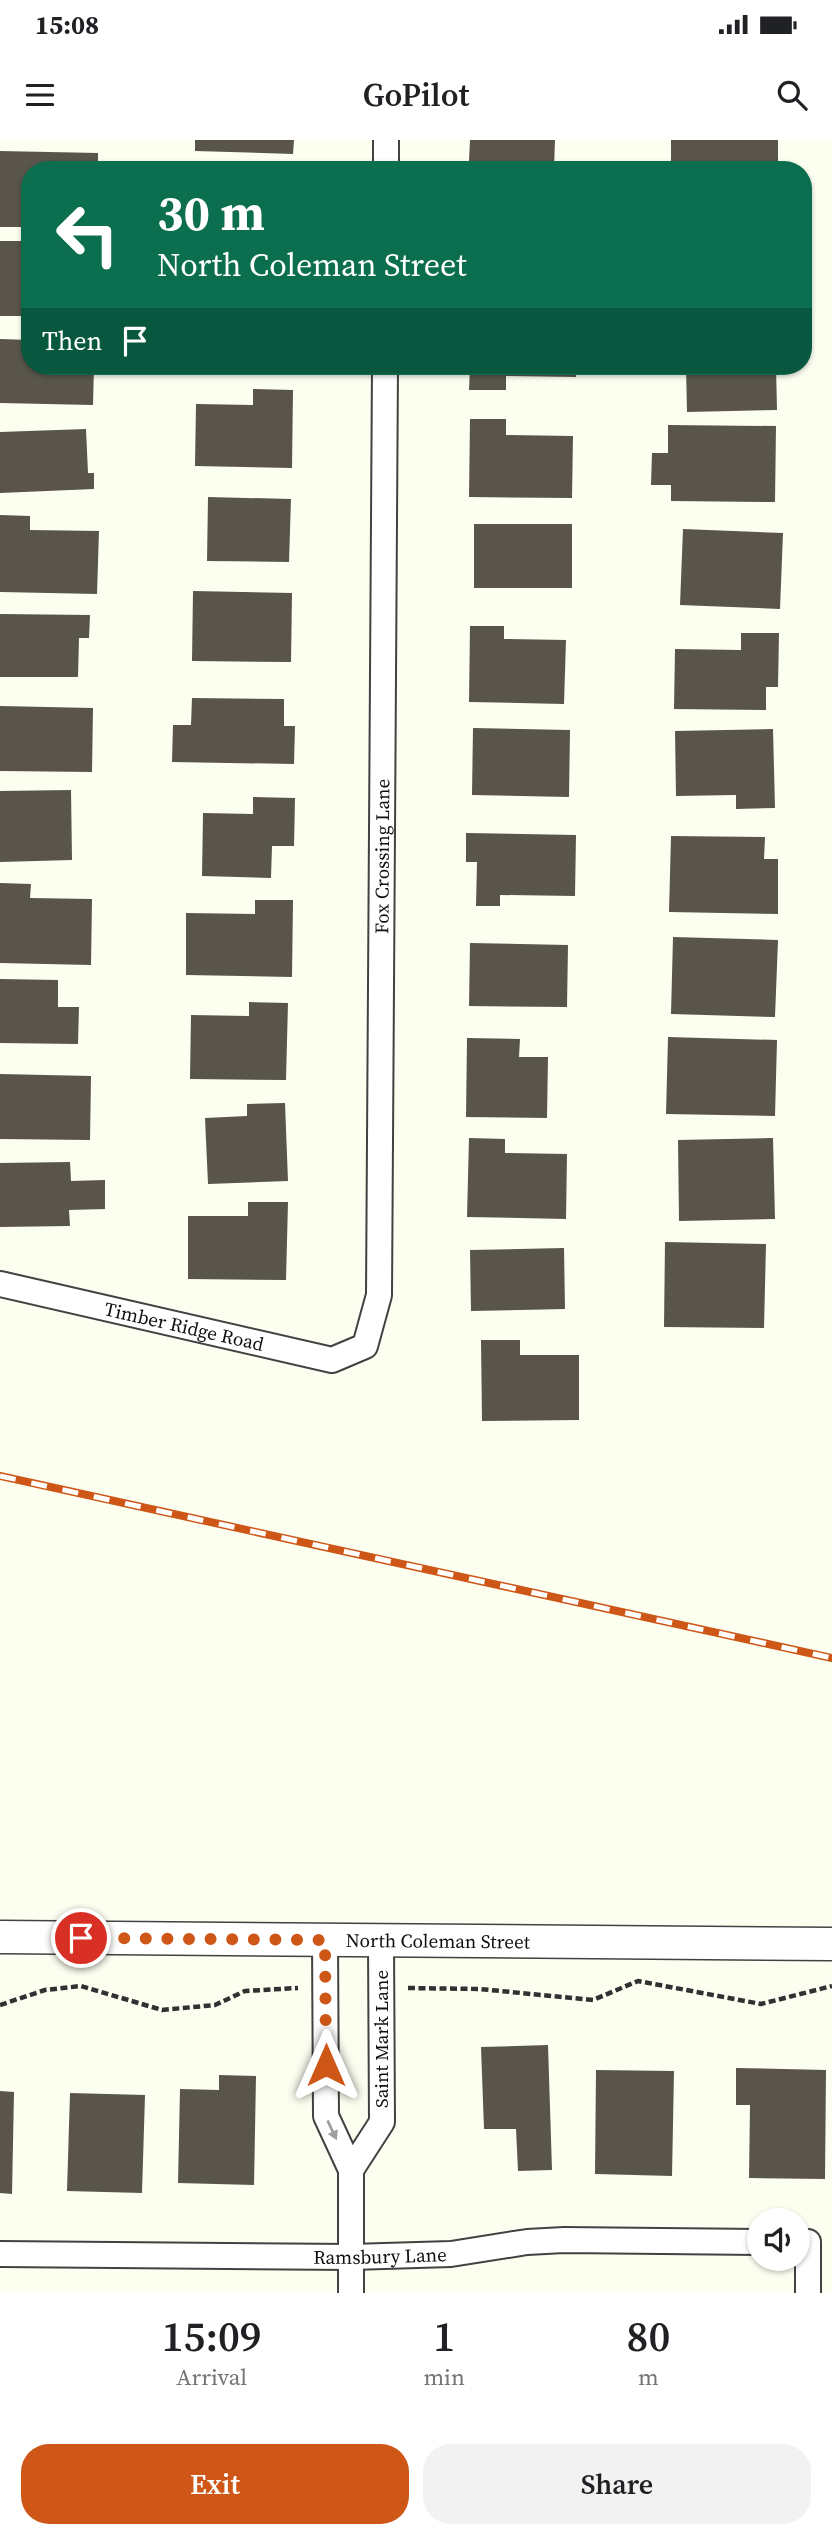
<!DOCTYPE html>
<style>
:root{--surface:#fff;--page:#f2f2f2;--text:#202124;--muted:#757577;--accent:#ce5617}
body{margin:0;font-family:"Source Serif 4",serif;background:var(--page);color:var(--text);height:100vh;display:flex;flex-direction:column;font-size:26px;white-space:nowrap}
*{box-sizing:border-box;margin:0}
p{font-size:23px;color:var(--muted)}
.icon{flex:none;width:38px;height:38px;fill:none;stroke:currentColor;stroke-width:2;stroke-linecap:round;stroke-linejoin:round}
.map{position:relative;height:2153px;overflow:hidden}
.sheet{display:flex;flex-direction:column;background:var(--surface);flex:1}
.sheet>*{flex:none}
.banner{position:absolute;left:21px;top:21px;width:791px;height:214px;border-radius:28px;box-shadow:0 2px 5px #0004;background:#0b6e4f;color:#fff;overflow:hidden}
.controls{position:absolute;left:747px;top:2068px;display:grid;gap:14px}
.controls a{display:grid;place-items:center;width:63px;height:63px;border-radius:50%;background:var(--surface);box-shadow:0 2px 5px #0004;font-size:35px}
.pin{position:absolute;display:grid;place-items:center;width:60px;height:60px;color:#fff;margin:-30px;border:4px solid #fff;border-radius:50%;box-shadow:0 2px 7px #0007}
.me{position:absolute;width:77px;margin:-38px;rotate:0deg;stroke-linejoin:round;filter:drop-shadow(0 0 5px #0008)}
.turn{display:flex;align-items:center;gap:24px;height:147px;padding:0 21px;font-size:32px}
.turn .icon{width:91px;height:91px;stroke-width:2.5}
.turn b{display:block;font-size:49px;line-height:60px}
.then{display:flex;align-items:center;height:66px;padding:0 21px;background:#0003;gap:14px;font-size:26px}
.eta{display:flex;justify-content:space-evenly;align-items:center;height:119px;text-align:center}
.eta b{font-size:42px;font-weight:600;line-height:49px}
.cta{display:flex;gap:14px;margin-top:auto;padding:14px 21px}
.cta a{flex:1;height:80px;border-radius:28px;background:var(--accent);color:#fff;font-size:28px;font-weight:600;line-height:80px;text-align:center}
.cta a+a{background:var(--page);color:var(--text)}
.status{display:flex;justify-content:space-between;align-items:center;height:49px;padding:0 35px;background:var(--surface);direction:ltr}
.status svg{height:19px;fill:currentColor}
header{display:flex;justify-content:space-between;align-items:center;height:91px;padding:0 21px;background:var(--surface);font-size:32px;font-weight:600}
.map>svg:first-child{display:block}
.building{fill:#59554a}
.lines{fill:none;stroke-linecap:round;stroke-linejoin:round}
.minor-casing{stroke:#424242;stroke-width:28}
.tertiary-casing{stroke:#424242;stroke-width:35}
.path{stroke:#313131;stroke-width:4.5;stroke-dasharray:7 3.5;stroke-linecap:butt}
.minor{stroke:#fff;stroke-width:24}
.tertiary{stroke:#fff;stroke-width:32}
.rail-casing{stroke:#ce5617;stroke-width:8}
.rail{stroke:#fff;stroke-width:5;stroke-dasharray:16;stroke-linecap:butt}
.oneway{fill:#9f9f9f}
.route{stroke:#ce5617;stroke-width:12;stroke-dasharray:0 21.6}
.labels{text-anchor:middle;stroke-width:7;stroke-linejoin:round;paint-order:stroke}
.street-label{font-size:19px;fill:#0f0f0f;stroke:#fff}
</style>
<div class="status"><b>15:08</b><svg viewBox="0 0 49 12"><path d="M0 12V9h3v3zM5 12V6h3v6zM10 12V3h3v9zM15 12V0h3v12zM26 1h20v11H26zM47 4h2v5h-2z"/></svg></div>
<header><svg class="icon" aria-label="menu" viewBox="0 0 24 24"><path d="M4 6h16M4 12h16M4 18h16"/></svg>GoPilot<svg class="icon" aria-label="search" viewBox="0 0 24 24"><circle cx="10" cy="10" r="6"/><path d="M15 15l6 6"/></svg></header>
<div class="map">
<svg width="832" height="2153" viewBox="0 0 832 2153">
<rect width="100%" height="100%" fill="#fcfff0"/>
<g class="building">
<polygon points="195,0 294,0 293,14 195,11"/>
<polygon points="470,0 555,0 554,30 480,30 480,22 469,21"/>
<rect x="671" y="0" width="107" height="30"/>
<polygon points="0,11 98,13 98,30 30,30 30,87 0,87"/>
<polygon points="0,101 29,101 30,176 0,176"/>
<polygon points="0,199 30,200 30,226 94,226 93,265 0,263"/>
<polygon points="470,226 576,226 576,237 506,236 506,250 469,250"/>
<polygon points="686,226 776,226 777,270 687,272"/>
<polygon points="253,249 293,250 292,328 195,326 196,264 253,265"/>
<polygon points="470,279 506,279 506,295 573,296 572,358 469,357"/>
<polygon points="668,285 776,286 775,362 671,361 671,345 651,345 652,313 668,313"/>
<polygon points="86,289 88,333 94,333 94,349 0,353 0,292"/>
<polygon points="208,357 291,359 289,422 207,421"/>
<polygon points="0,375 30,376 30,390 99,391 97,454 0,452"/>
<rect x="474" y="384" width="98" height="64"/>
<polygon points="683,389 783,393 780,469 680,465"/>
<polygon points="193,451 292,453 291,522 192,521"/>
<polygon points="0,474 90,475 89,498 79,498 78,537 0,537"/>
<polygon points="470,486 504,486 504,499 566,500 564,564 469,562"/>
<polygon points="741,493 779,493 778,547 766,547 766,570 674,569 675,509 741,510"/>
<polygon points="192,558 284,559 284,586 295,586 294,624 172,622 173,585 191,585"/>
<polygon points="0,566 93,568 92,632 0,631"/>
<polygon points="473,588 570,590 569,657 472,655"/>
<polygon points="773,589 775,668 736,669 736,655 676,656 675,591"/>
<polygon points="71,650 72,720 0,722 0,651"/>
<polygon points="253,657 295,658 294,706 272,706 271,738 202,736 203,673 253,674"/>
<polygon points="466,693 576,695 575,756 500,755 500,766 476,766 477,722 466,722"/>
<polygon points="671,696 765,697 764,719 778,719 778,774 669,772"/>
<polygon points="0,743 31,744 30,758 92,759 91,825 0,823"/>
<polygon points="255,760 293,760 292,837 186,835 186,773 255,774"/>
<polygon points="673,797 778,800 775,877 671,874"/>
<polygon points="470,803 568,805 567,867 469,866"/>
<polygon points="0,839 58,840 58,867 79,867 78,904 0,903"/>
<polygon points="249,862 288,863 286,940 190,939 191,875 249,876"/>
<polygon points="668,897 777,900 775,976 666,974"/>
<polygon points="467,898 520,899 519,917 548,917 547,978 466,977"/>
<polygon points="0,934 91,936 90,1000 0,999"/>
<polygon points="285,963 288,1041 208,1044 205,978 247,976 247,964"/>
<polygon points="469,998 505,999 505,1013 567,1014 566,1079 467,1077"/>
<polygon points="773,998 775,1079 679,1081 678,1000"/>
<polygon points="70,1022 71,1041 105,1040 105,1069 69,1070 70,1086 0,1087 0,1023"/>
<polygon points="248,1062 288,1062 286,1140 188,1139 188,1076 248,1076"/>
<polygon points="665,1102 766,1104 764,1188 664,1187"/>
<polygon points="564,1108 565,1169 471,1171 470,1110"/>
<polygon points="481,1200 520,1200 520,1215 579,1215 579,1280 482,1281"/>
<polygon points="548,1905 552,2030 518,2031 516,1989 484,1989 481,1907"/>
<polygon points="736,1928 826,1930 825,2039 749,2038 750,1965 736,1965"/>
<polygon points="596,1930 674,1931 672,2036 595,2034"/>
<polygon points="219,1935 256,1936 254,2045 178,2043 180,1949 219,1950"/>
<polygon points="0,1951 14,1952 12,2054 0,2053"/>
<polygon points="70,1953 145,1955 142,2053 67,2051"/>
</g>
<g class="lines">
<defs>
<g id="minor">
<polyline points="386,30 386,0"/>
<path id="s1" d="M 0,1144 L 332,1220 L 365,1206 L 379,1155 L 385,226"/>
<polyline points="325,1800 326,1976 351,2030 351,2153"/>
<polyline points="351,2030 382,1982 381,1802"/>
<path id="s2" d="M 0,2114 L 351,2117 L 451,2114 L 527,2102 L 564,2100 L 760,2102"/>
<polyline points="808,2153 808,2102"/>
</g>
<g id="tertiary">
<path id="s3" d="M 0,1797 L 832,1804"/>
</g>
</defs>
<use href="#minor" class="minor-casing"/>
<use href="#tertiary" class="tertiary-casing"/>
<g class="path">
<polyline points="408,1848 480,1849 593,1860 638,1841 761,1864 832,1846"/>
<polyline points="0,1865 45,1850 81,1846 162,1870 215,1865 245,1851 298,1848"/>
</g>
<use href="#minor" class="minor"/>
<use href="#tertiary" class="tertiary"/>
<defs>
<polyline id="rail" points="0,1336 832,1518"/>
</defs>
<use href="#rail" class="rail-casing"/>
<use href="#rail" class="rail"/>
</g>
<defs><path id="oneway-solid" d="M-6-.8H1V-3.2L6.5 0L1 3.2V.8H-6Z" transform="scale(1.75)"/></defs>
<use class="oneway" href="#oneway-solid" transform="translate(332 1990) rotate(65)"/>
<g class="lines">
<polyline class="route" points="81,1798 325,1800 326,1925"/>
</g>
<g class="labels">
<g class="street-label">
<text dy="7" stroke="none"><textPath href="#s1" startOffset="868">Fox Crossing Lane</textPath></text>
<text dy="7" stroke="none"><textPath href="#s1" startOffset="189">Timber Ridge Road</textPath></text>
<text dy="7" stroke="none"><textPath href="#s3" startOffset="438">North Coleman Street</textPath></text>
<text transform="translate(381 1899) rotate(-90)" y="7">Saint Mark Lane</text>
<text dy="7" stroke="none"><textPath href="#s2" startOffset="380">Ramsbury Lane</textPath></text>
</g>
</g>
</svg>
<div class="controls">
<a><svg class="icon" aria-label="sound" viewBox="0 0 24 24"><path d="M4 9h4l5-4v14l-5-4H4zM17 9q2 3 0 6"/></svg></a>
</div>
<div class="pin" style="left:81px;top:1798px;background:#d93025"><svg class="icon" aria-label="arrive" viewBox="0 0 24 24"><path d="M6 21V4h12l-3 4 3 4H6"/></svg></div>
<svg class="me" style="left:326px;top:1925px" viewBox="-20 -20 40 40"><path d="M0-17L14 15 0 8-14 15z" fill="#ce5617" stroke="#fff" stroke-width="4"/></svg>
<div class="banner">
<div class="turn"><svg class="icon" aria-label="left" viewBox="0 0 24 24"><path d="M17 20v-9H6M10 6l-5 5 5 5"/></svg><div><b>30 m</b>North Coleman Street</div></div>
<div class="then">Then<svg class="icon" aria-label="arrive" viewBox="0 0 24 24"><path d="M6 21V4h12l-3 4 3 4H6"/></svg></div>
</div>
</div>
<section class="sheet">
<div class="eta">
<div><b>15:09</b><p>Arrival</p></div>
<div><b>1</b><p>min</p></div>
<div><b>80</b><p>m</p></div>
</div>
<div class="cta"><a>Exit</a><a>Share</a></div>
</section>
